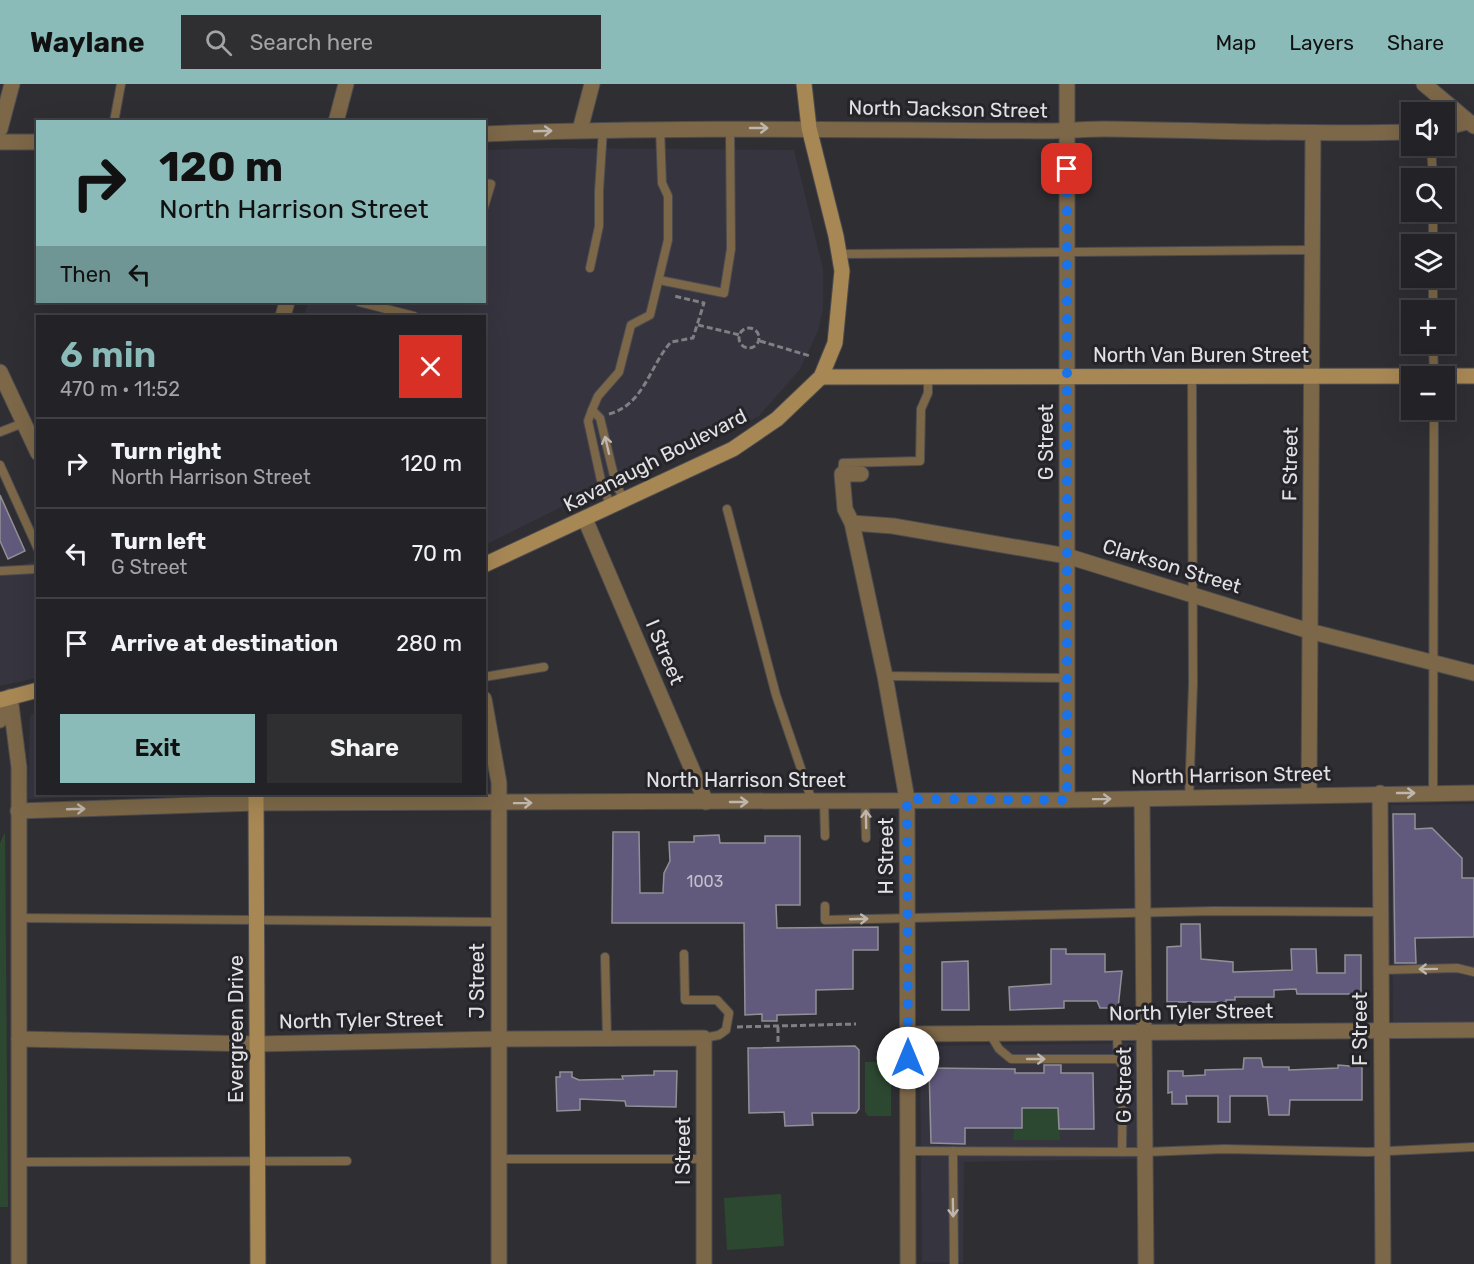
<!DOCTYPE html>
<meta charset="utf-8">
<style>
:root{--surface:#232226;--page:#2f2f32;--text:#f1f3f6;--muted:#a3a4a7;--line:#403f43;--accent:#8bbbb9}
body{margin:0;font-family:Rubik,sans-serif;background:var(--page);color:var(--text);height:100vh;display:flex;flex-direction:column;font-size:22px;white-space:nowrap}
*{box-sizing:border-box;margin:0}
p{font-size:20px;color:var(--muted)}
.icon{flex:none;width:33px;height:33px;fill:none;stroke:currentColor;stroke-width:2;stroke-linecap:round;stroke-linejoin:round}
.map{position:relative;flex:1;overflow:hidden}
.panel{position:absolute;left:36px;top:231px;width:450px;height:480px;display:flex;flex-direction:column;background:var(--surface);border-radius:0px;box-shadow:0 6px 24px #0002,0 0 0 2px var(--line)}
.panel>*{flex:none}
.banner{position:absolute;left:36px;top:36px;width:450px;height:183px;border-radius:0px;box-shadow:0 6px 24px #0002,0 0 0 2px var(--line);background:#8bbbb9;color:#111;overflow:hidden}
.controls{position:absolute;left:1401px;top:18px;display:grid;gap:12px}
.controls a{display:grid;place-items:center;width:54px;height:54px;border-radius:0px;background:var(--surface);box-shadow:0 6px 24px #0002,0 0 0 2px var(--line);font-size:30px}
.pin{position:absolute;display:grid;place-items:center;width:51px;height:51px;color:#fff;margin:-26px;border-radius:12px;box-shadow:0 3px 9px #0006}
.me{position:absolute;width:66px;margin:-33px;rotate:0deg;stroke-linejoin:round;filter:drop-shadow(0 0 4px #0008)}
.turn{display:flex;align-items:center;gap:21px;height:126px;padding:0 24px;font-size:27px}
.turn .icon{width:78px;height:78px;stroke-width:2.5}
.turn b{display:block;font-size:42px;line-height:51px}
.then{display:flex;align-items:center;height:57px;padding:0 24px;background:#0003;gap:12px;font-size:22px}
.round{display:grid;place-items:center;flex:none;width:63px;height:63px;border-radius:0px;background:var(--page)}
.overview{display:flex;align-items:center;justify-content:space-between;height:102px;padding:0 24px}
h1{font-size:36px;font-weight:600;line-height:45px;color:var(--accent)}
.button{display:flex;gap:12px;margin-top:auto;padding:12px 24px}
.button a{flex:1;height:69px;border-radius:0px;background:var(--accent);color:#111;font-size:24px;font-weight:600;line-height:69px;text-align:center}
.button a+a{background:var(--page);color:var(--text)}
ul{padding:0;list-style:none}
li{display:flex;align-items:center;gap:18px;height:90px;padding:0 24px;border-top:2px solid var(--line)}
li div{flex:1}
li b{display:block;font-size:22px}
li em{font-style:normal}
header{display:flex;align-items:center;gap:36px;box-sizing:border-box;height:84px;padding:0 30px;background:var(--accent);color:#111}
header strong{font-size:28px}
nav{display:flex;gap:33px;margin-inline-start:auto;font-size:21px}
.search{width:420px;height:54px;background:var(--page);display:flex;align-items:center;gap:15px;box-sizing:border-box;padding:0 21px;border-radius:0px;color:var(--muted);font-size:22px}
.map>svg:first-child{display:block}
.built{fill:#36343f}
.green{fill:#2c4831}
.building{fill:#625a7d;stroke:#919096;stroke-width:1.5}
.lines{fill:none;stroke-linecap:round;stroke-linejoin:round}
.lane-casing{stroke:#4c4b4f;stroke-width:10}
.street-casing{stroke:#4c4b4f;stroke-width:17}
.secondary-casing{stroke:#4c4b4f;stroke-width:17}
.path{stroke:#807f83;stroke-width:3;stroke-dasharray:6 3;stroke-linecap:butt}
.lane{stroke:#7c6748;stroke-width:8}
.street{stroke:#7c6748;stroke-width:15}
.secondary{stroke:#a78754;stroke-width:15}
.oneway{stroke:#beb6ad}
.route{stroke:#1a73e8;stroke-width:10;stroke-dasharray:0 18}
.labels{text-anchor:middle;stroke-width:6;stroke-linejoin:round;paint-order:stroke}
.number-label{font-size:16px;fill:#c2bfca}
.street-label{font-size:20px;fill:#e2e1e4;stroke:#252429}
</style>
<header>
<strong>Waylane</strong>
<div class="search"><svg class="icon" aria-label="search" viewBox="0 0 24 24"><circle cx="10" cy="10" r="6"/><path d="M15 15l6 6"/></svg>Search here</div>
<nav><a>Map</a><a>Layers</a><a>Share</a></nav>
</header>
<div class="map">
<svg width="1474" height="1180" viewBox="0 0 1474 1180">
<rect width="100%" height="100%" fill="#2f2e33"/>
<g class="built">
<polygon points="552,64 794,66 823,185 823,226 818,247 800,285 759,332 705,360 676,368 620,394 485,461 484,232 304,232 308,218 484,218 485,66"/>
<polygon points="37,476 37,594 0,602 0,488"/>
<polygon points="37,626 38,710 140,711 28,715 30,632"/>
<polygon points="1474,720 1474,939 1393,939 1391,721"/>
<polygon points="1137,959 1138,1075 964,1078 963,1179 922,1178 920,962"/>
</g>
<g class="green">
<polygon points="5,748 8,1123 0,1123 0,759"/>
<polygon points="865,978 891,978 891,1032 868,1032 865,1028"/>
<polygon points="1058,1024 1060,1056 1013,1056 1016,1025"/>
<polygon points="781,1110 784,1162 727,1166 724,1114"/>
</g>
<g class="building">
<polygon points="0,411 25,467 8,475 0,457"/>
<polygon points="1393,730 1415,730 1415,745 1432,744 1462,774 1462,794 1474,794 1474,853 1415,854 1416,879 1395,879"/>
<polygon points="613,748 639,748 640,809 663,809 664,789 670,777 669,758 694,758 694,752 719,751 720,759 765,759 765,752 800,752 800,821 776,821 777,844 878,843 878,866 853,866 853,905 816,906 816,930 777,931 777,937 762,937 762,930 745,931 744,839 612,839"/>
<polygon points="1181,840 1200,840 1201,875 1233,878 1233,888 1292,886 1291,865 1316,865 1317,889 1345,889 1345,871 1361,871 1361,910 1297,910 1296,905 1274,906 1274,913 1235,913 1235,916 1226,916 1226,918 1167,918 1167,863 1181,862"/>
<polygon points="1051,865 1066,865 1066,870 1105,870 1105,888 1122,887 1118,924 1100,924 1097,917 1064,917 1064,924 1010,926 1009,903 1051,900"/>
<polygon points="968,877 969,926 942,926 942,878"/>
<polygon points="855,962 859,966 859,1025 856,1029 812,1029 813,1041 785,1042 784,1028 749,1029 748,964"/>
<polygon points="1244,974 1261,974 1263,983 1289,983 1289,986 1338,984 1338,981 1362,983 1362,1016 1290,1016 1289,1031 1269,1031 1267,1012 1230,1012 1230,1038 1218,1038 1218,1012 1186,1012 1187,1020 1172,1020 1172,1008 1168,1009 1168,987 1183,987 1183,992 1205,991 1205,986 1243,985"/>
<polygon points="1044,981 1061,981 1061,989 1093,989 1094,1045 1059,1045 1058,1024 1022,1024 1022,1044 965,1044 965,1060 931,1059 929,984 1015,985 1015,989 1044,989"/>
<polygon points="654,987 677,987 676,1023 626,1022 625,1017 580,1015 580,1026 557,1027 556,993 560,993 560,988 572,988 572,993 579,996 623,995 622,992 654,991"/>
</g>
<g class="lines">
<defs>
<g id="lane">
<polyline points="114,38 121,0"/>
<polyline points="1431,62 1433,94"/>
<polyline points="484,99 491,100 484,123"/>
<polyline points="1433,128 1433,160"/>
<polyline points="840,170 1312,166"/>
<polyline points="590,184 599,142 599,107 603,45"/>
<polyline points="1433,194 1433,226"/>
<polyline points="659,196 724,209 731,165 730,44"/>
<polyline points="359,218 414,232"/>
<polyline points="1433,260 1434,292"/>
<polyline points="592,326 598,312 619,288 631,241 650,231 668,156 668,112 662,99 660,44"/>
<polyline points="0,348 23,339"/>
<polyline points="0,381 38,465"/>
<polyline points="842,390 843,379 920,377 921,325 928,309 928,293"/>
<polyline points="611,422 602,401 588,337 592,326 600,334 616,400 624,416"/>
<polyline points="727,425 776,611 812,717"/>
<polyline points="0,487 38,485"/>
<polyline points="885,592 1067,594"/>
<polyline points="484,593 544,583"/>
<polyline points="1433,709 1434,326"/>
<polyline points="1189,715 1193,600 1192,294"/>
<polyline points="824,717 825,752"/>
<polyline points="865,717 866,754"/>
<polyline points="825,822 825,836 1213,827 1381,828"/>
<polyline points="19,834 498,838"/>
<polyline points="684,870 685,916 717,916 729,929 726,946 719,951 704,954"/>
<polyline points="605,873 607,954"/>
<polyline points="1381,886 1457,884 1474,888"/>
<polyline points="990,950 999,965 1011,975 1118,975"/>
<polyline points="1117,950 1118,975 1123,983 1122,1068"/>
<polyline points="908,1067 1145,1068 1224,1065 1368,1068 1474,1063"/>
<polyline points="953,1067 954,1180"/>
<polyline points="499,1075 704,1075"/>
<polyline points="19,1078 347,1077"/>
</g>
<g id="street">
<polyline points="1424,0 1474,42"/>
<polyline points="336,38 346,0"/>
<polyline points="1444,44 1467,38"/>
<polyline points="0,45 12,0"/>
<polyline points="580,46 592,0"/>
<path d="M 484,50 C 673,42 860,46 1048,47 C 1067,47 1085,45 1104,45 C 1207,46 1309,51 1412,48"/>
<polyline points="0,58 38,58"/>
<polyline points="283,232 287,218"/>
<polyline points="0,288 38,369"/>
<polyline points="861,390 842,390 845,425 852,439 885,592 907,715 908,1180"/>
<polyline points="585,435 706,718"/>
<polyline points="852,439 893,442 1067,472 1309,547 1474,589"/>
<polyline points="10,613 19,683 19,1180"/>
<polyline points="484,615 499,699 499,1180"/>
<polyline points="0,636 10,613"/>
<polyline points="1380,709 1383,1180"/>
<polyline points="1309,711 1313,50"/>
<polyline points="1142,715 1146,1180"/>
<polyline points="1067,716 1067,0"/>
<polyline points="18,727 256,719 1067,716 1474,709"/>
<polyline points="908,950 1474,946"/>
<polyline points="19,955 256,960 498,955 704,954 704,1180"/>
</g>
<g id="secondary">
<polyline points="821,293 1474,292"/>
<polyline points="484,481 733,365 777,335 821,293 835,259 842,187 836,152 809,44 804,0"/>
<polyline points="0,616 38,606"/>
<polyline points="256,710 258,1180"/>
</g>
</defs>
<use href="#lane" class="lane-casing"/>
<use href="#street" class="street-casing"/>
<use href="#secondary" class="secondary-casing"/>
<g class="path">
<polyline points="698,241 740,251"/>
<circle cx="749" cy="254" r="10"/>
<polyline points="760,257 810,272"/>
<path d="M 609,330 C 644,321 650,281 671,258 L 693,254 L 704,219 L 674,212"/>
<polyline points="737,943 856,940"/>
<polyline points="778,943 778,961"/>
</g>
<use href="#lane" class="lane"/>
<use href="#street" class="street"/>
<use href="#secondary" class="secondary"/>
</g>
<defs><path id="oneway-shaft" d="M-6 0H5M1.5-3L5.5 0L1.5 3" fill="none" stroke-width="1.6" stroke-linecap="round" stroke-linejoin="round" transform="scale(1.5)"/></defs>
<g class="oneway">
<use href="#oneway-shaft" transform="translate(759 44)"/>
<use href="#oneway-shaft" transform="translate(543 47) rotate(-2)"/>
<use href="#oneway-shaft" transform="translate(607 361) rotate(-103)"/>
<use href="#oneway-shaft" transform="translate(1406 709)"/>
<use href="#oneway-shaft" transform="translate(1102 715) rotate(-1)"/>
<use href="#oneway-shaft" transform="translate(739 718)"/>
<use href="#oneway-shaft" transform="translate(523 719) rotate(-1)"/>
<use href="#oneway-shaft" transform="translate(76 725) rotate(-2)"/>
<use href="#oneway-shaft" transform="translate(866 735) rotate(-91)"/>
<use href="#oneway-shaft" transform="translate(859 835) rotate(-2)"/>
<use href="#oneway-shaft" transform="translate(1428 885) rotate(179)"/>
<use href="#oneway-shaft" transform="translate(1036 975)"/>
<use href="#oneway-shaft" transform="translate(953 1124) rotate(89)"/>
</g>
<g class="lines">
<polyline class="route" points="908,974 907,715 1067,716 1067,85"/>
</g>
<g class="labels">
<g class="number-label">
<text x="705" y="803">1003</text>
</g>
<g class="street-label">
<text transform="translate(948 25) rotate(1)" y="7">North Jackson Street</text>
<text x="1201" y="278">North Van Buren Street</text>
<text transform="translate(1046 358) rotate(-90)" y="7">G Street</text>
<text transform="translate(655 376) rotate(-27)" y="7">Kavanaugh Boulevard</text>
<text transform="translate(1290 380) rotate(-89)" y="7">F Street</text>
<text transform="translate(1172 482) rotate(17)" y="7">Clarkson Street</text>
<text transform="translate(665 568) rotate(67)" y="7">I Street</text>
<text transform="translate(1231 691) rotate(-1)" y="7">North Harrison Street</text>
<text x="746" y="703">North Harrison Street</text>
<text transform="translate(886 772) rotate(-90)" y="7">H Street</text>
<text transform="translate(477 897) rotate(-90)" y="7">J Street</text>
<text transform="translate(1191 928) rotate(-1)" y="7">North Tyler Street</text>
<text transform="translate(361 936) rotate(-1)" y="7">North Tyler Street</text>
<text transform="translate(236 945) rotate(-90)" y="7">Evergreen Drive</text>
<text transform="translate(1360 945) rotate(-90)" y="7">F Street</text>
<text transform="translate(1124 1001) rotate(-90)" y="7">G Street</text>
<text transform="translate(683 1067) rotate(-90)" y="7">I Street</text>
</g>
</g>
</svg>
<div class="controls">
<a><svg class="icon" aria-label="sound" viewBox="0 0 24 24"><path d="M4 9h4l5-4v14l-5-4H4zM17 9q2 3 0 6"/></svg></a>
<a><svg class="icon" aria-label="search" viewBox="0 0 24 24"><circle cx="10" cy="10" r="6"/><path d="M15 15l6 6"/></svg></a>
<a><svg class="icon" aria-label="layers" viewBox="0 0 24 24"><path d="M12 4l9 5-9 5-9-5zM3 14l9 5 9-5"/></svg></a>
<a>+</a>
<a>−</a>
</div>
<div class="pin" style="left:1067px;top:85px;background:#d93025"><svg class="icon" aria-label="arrive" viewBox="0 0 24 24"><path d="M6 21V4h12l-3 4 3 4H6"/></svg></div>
<svg class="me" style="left:908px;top:974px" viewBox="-20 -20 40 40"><circle r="19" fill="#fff"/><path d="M0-13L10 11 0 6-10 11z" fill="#1a73e8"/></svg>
<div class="banner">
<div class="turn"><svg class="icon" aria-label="right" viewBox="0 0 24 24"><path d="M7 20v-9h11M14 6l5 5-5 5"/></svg><div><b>120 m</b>North Harrison Street</div></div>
<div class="then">Then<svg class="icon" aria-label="left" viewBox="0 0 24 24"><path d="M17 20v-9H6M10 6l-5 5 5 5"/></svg></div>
</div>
<section class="panel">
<div class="overview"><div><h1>6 min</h1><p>470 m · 11:52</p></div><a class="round" style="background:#d93025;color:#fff"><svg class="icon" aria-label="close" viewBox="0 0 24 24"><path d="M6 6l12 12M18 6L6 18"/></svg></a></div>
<ul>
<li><svg class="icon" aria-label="right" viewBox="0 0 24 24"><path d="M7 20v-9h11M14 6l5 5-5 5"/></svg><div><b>Turn right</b><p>North Harrison Street</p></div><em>120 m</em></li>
<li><svg class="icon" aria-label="left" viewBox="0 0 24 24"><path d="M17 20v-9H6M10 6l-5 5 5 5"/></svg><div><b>Turn left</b><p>G Street</p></div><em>70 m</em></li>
<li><svg class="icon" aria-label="arrive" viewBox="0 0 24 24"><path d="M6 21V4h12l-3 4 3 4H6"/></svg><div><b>Arrive at destination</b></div><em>280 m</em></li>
</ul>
<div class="button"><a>Exit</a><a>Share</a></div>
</section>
</div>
